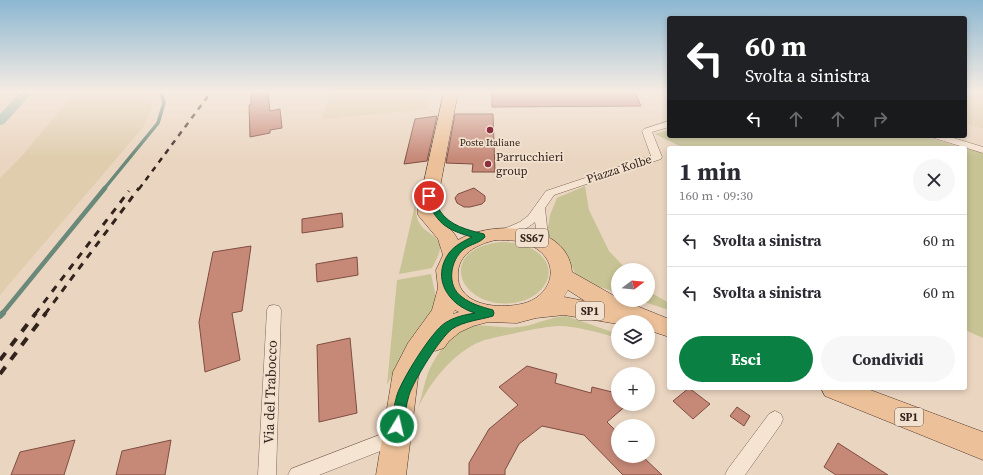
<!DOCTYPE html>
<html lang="it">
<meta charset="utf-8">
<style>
:root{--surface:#fff;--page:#f7f7f7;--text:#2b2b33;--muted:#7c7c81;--line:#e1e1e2;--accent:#0b8043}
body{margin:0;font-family:"Source Serif 4",serif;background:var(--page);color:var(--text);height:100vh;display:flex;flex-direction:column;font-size:15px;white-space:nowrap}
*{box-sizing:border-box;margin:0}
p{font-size:13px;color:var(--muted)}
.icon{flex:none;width:22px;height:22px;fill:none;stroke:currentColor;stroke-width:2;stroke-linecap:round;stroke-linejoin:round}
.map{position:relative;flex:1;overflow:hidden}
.side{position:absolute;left:667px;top:146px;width:300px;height:244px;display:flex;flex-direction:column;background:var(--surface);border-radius:4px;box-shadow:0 2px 6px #0003}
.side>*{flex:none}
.hud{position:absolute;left:667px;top:16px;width:300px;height:122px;border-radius:4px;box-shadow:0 2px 6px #0003;background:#202124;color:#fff;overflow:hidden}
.needle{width:26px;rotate:74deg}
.fabs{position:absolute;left:611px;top:263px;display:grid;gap:8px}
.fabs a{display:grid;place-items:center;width:44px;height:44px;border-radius:50%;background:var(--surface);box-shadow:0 2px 6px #0003;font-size:20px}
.pin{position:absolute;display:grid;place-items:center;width:34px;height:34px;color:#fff;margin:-17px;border:2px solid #fff;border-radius:50%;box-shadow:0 1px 4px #0007}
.me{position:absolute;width:44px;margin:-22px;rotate:9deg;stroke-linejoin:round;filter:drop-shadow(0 0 3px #0008)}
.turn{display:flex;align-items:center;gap:14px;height:84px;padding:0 12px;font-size:18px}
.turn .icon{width:52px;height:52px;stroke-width:2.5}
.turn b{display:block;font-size:28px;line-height:34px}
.lanes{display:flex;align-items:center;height:38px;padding:0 12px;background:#0003;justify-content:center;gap:20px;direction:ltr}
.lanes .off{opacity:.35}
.round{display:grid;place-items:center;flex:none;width:42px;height:42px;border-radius:21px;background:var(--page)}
.overview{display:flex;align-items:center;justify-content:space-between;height:68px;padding:0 12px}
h1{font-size:24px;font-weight:700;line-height:30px}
.action{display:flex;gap:8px;margin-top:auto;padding:8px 12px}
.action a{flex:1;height:46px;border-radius:24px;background:var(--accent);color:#fff;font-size:16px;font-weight:700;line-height:46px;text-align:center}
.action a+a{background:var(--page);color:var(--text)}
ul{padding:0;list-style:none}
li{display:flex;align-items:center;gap:12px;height:52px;padding:0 12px;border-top:1px solid var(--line)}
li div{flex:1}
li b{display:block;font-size:15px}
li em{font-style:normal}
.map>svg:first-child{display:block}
.farmland{fill:#dfcdae}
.green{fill:#c7c395}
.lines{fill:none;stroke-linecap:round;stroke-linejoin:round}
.stream-far2{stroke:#6a897b;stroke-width:3.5}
.stream-far1{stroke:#6a897b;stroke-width:4.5}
.stream{stroke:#6a897b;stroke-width:6}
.canal{fill:#a2bcaf;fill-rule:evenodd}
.building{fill:#c68978;stroke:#7f4d41}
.street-casing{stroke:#816659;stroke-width:1}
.primary-casing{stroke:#4f362d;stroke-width:1}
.street{fill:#f6e4d2;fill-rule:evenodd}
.primary{fill:#ecc199;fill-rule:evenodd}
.rail-far2{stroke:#32231d;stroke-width:2.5;stroke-dasharray:5.5 5.5;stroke-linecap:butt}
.rail-far1{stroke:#32231d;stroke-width:3;stroke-dasharray:7 7;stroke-linecap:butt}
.rail{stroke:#32231d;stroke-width:4;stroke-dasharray:9 9;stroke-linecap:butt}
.route{fill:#0b8043;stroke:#07532c}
.poi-dot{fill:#8c2e41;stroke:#f2e1ce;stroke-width:1.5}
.labels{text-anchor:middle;stroke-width:3.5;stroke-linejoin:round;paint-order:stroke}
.far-poi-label{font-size:10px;fill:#32231d;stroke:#f2e1ce}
.shield{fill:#f2e1ce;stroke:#6c5c52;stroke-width:1}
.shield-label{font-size:11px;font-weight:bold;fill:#32231d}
.poi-label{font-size:12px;fill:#32231d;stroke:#f2e1ce;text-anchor:start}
.street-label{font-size:12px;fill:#32231d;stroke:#f2e1ce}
.near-street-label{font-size:14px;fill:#32231d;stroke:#f2e1ce}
</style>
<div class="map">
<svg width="983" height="475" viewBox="0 0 983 475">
<rect width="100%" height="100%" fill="#ead5c0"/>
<g class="farmland">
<polygon points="71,92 150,92 152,107 144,126 0,295 0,178 22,156 68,101"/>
<polygon points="330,92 426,92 428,109 322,119"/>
<polygon points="965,92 983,92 983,129 965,123"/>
</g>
<g class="green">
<polygon points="669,130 669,136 923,136 964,148 684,148 655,134"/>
<polygon points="965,148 983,153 983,338 965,330"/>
<polygon points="585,186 589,210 609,251 627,270 618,270 618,293 585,282 577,277 568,259 547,234 550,215 557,198"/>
<path d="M 415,205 C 416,212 416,218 420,224 C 425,233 439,235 440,247 C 440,254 435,262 432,268 L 399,274 Z"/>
<path d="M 500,242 C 513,242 526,244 537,252 C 562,271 543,297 518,302 C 462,314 432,250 500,242 Z"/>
<polygon points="431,274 437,302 436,309 405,351 387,385 397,280"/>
<polygon points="648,291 669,303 669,310 638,300 648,300"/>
<path d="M 566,316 L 618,334 L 618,338 C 599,333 578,326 558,326 C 544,327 529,330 516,333 C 503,336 489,338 477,343 C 451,356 430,382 418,408 C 422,396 424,384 428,373 C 435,356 453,328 473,326 C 488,324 503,329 519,327 C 534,326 548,317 566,316 Z"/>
</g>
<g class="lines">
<polyline class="stream-far2" points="104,189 158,123 164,103 161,92"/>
<polyline class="stream-far1" points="2,314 105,188"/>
<polyline class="stream" points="0,316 3,313"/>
<polygon class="canal" points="21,92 33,92 4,124 0,125 0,114"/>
</g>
<g class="building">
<polygon points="268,92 270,111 280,109 282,128 270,130 270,133 250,137 249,105 251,105 251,94"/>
<polygon points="492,92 635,92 641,106 492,107"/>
<polygon points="455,114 493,114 495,172 472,172 473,164 446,163"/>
<polygon points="437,116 427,161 404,164 415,119"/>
<polygon points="474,188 485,196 485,201 482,204 470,207 464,207 457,203 455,198 458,194"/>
<polygon points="342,213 343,227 302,233 302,219"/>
<polygon points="251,246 242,311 232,313 240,360 205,372 199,322 213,252"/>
<polygon points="357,257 358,275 317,282 316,264"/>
<polygon points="350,338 357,413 319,422 317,345"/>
<polygon points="527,366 557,374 555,383 591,393 592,387 612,392 618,397 618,404 628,404 607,422 618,433 618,456 642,456 662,475 623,475 584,435 542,426 519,444 505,470 505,475 469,475 469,463 489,429 518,405 499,387"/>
<polygon points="689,388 710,404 693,419 673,401"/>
<polygon points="737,407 750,416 744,426 730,416"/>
<polygon points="75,440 64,475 11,475 20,452"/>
<polygon points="171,440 165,475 116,475 122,451"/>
<polygon points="838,443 888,475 836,475 824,467"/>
</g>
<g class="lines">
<defs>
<g id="street">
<path d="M 669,121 L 669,127 L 652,132 L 662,157 L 661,159 L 554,195 L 545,208 L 547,227 L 551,244 L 549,247 L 541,247 L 539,244 L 535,222 C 526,229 510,240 499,237 L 497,234 L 499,231 L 520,222 L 528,216 L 546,191 L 651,156 L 642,131 L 644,129 Z"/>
<polygon points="932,136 947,136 983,147 983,153 934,138"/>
<polygon points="274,305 279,306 281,310 276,475 258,475 267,310 269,306"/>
<polygon points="775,411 781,414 783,419 781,424 745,475 725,475 728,469 769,414"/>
<polygon points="395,429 401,431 404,437 401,443 319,475 288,475 291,469"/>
</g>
<g id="primary">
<path d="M 444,92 L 458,92 L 436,208 C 438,221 453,228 458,240 C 491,220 568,222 572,272 L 618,298 L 618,300 L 622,300 L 669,319 L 669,337 L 648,330 L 648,322 L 618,322 L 618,324 L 564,315 L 536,318 L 517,323 L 488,322 L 473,326 L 460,332 L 449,341 L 444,348 L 435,351 L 431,349 L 422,364 L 418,378 L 406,475 L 376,475 L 393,372 L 408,343 L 432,310 L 438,288 L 436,270 L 443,255 L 438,239 L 418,215 L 418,208 ZM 496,240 C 509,240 523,240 534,247 C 563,264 551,298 521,304 C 503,308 473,307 462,290 C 459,286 458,281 458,276 C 457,254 477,244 496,240 ZM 568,290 L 585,301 L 564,297 ZM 455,310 L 459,312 L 453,314 Z"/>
<polygon points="821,388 865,388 983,432 983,460 825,396"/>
</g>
</defs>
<use href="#street" class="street-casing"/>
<use href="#primary" class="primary-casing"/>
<use href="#street" class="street"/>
<use href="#primary" class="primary"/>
<polyline class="rail-far2" points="139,189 211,92"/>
<g class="rail-far1">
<polyline points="35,314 129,191"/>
<polyline points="45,314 139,188"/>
</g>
<g class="rail">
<polyline points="0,360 36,313"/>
<polyline points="0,374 46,313"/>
</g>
</g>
<linearGradient id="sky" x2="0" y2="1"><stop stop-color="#8cb7d1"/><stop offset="0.58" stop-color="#f6ece3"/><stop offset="1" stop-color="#f6ece3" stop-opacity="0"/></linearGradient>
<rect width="983" height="158" fill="url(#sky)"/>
<path class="route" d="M 429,193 L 432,194 C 435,199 437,206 440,211 C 450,226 468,230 484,234 L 485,237 C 480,243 471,244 464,249 C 450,260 446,286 462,297 C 471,304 482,307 493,310 L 494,313 L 493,316 C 480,320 464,321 452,329 C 440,338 414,380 409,395 C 406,405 405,416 403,426 L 401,430 L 397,431 L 392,430 L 390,426 C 393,415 394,405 397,395 C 402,379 432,331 445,323 C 454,317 464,315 475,313 C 448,305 431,278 449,253 C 455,245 464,241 472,237 C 444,229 437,223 425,196 Z"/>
<g class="poi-dot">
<circle cx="490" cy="130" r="4"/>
<circle cx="488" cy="164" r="4"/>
</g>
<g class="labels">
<g class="far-poi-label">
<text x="490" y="146">Poste Italiane</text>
</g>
<g class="shield">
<rect x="516" y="229" width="32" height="18" rx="3"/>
<rect x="576" y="302" width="28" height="18" rx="3"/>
<rect x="895" y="408" width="28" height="18" rx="3"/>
</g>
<g class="shield-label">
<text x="532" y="242">SS67</text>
<text x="590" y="315">SP1</text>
<text x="909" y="421">SP1</text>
</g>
<g class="poi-label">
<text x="496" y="161">Parrucchieri<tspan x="496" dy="14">group</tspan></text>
</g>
<g class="street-label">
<text transform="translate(619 169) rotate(-18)" y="4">Piazza Kolbe</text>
</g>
<g class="near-street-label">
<text transform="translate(270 392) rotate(-88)" y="5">Via del Trabocco</text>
</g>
</g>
</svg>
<div class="fabs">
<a><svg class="needle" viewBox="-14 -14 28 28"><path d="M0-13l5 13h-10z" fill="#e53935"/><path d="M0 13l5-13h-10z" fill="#7c7c81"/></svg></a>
<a><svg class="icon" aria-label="layers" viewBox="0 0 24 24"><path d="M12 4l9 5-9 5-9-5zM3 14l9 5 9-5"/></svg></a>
<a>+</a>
<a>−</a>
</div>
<div class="pin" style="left:429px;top:196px;background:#d93025"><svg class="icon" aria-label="arrive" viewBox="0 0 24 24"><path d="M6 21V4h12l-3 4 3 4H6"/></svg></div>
<svg class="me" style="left:397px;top:426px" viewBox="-20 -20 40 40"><circle r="17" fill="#0b8043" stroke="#fff" stroke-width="3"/><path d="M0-11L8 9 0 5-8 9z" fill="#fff"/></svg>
<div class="hud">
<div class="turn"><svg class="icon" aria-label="left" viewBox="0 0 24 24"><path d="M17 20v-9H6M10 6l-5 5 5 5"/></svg><div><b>60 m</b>Svolta a sinistra</div></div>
<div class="lanes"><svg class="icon" aria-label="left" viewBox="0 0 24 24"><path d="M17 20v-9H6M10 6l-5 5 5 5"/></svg><svg class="icon off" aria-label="ahead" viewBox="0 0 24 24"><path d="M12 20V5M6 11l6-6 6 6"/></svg><svg class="icon off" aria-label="ahead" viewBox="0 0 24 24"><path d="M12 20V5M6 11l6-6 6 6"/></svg><svg class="icon off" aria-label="right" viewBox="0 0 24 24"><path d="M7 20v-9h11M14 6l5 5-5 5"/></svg></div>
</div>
<section class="side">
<div class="overview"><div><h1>1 min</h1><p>160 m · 09:30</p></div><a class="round"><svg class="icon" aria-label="close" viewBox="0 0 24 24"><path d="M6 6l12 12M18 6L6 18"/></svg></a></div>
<ul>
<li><svg class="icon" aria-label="left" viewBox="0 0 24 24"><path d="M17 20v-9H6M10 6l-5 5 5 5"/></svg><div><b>Svolta a sinistra</b></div><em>60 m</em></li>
<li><svg class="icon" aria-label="left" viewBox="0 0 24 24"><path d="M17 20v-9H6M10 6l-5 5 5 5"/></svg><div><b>Svolta a sinistra</b></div><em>60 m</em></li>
</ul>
<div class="action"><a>Esci</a><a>Condividi</a></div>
</section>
</div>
